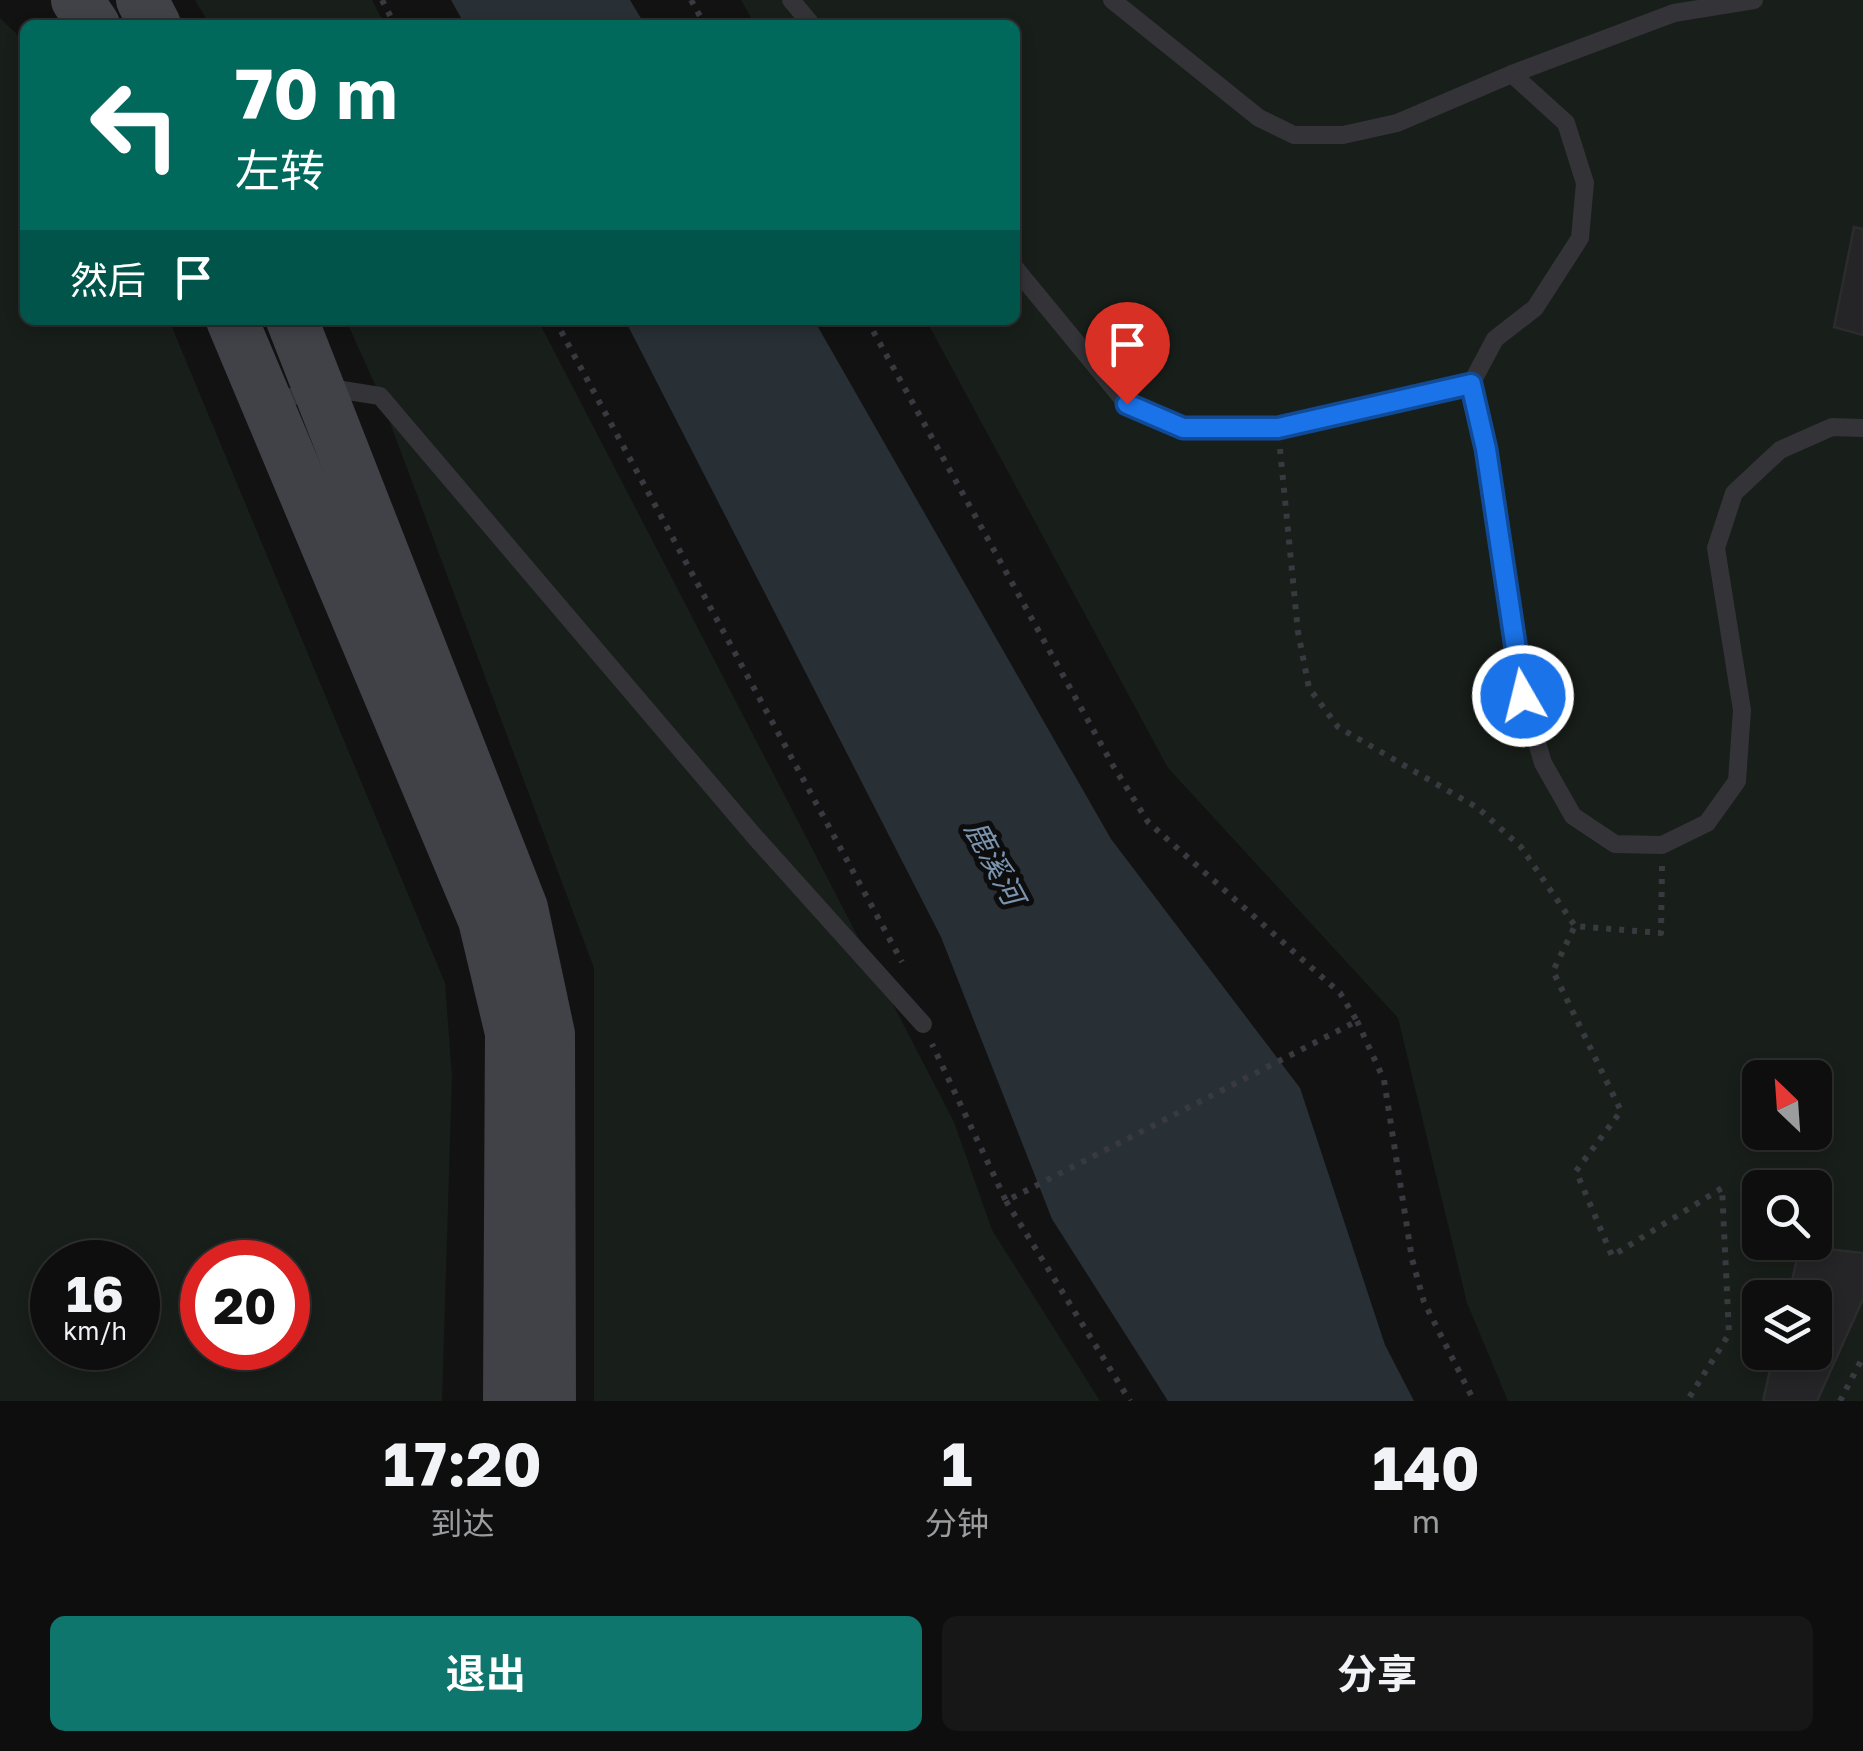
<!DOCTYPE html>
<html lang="zh">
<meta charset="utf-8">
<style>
:root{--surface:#0e0e0e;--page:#171717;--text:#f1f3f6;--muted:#9b9c9e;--line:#2e2e2e;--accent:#0f766e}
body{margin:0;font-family:"Golos Text","Noto Sans SC",sans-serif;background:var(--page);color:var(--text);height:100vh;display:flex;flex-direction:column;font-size:38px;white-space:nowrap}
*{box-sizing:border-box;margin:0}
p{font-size:32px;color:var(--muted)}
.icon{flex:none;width:55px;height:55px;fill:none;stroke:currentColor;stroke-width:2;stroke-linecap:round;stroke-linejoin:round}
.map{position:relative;height:1401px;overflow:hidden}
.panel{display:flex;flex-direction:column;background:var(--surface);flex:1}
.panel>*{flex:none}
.guide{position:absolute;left:20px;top:20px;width:1000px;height:305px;border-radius:15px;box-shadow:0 5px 15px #0003,0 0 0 2px var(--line);background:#00695c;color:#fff;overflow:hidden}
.needle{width:65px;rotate:335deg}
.controls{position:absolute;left:1742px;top:1060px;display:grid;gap:20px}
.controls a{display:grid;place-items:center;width:90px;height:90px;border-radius:15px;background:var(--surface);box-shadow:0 5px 15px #0003,0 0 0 2px var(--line);font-size:50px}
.speed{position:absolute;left:30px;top:1240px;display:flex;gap:20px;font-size:50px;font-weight:700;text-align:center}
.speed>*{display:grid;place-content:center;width:130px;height:130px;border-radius:50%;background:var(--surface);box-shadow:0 5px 15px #0003,0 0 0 2px var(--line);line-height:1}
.speed small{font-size:25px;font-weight:400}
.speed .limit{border:15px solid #d22;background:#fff;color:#111}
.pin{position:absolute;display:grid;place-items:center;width:85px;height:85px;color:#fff;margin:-102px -42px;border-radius:50% 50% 50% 0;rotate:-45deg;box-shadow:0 0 10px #0007}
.pin .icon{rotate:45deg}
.me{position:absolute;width:110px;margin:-55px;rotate:352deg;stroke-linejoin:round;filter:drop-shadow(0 0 8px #0008)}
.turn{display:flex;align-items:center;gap:35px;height:210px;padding:0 50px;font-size:45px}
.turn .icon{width:130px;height:130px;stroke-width:2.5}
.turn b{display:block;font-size:70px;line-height:85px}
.then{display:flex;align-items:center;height:95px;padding:0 50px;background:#0003;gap:20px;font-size:38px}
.eta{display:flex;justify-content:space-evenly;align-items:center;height:170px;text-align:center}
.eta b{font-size:60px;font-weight:700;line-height:70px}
.cta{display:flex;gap:20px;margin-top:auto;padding:20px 50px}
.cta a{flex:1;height:115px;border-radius:15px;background:var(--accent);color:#fff;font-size:40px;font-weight:700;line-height:115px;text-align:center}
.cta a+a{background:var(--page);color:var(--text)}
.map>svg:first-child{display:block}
.green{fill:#181e19;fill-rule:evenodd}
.water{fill:#283036}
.building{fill:#252527;stroke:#2c2c2f;stroke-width:2.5}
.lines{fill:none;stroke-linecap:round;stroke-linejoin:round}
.path{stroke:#393a3f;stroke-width:6;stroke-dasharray:5 8;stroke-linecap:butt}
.lane{stroke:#333338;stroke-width:18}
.secondary{stroke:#414248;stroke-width:52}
.route-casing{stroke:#114b97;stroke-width:25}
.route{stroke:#1a73e8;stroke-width:18}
.labels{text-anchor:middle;stroke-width:10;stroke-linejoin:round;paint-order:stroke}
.water-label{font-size:30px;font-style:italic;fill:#7a94af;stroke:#0d0d0e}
</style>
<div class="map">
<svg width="1863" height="1401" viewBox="0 0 1863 1401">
<rect width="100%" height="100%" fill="#121213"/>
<g class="green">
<polygon points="195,0 372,0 385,25 210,25"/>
<path d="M 741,0 L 1863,0 L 1863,1401 L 1508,1401 L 1467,1303 L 1398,1018 L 1168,768 L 926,320 L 1015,320 L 1015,25 L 755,25 ZM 1760,1078 L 1815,1078 L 1815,1132 L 1760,1132 ZM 1760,1188 L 1815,1188 L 1815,1242 L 1760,1242 ZM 1760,1298 L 1815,1298 L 1815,1352 L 1760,1352 Z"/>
<path d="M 0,18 L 25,42 L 25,320 L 169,320 L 445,983 L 452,1076 L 442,1401 L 0,1401 ZM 52,1262 L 138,1262 L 138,1348 L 52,1348 ZM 202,1262 L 288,1262 L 288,1348 L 202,1348 Z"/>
<polygon points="346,320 538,320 954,1122 992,1230 1100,1401 594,1401 594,968 380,396"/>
</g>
<g class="water">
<polygon points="451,0 630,0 645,25 465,25"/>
<polygon points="625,320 814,320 1111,839 1300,1088 1385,1345 1414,1401 1168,1401 1052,1219 941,937"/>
</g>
<g class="building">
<polygon points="1854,227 1863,229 1863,335 1834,327"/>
<polygon points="1800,1246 1863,1253 1863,1299 1817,1401 1763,1401 1774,1352 1815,1352 1815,1298 1788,1298"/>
</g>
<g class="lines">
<g class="path">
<polyline points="382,0 395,25"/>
<polyline points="691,0 705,25"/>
<polyline points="555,320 902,962"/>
<polyline points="867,320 1112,764 1148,822 1340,993 1357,1021 1006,1201 932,1044"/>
<polyline points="1280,449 1298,632 1309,688 1338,727 1478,808 1521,847 1575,926"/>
<polyline points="1662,866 1661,933 1575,926 1553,971 1621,1111 1576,1171 1612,1256 1722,1188 1729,1334 1687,1401"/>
<polyline points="1357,1021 1384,1080 1412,1259 1424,1302 1474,1401"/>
<polyline points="1006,1201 1130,1401"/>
<polyline points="1840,1401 1863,1357"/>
</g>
<g class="lane">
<polyline points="791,0 812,25"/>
<polyline points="1112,0 1259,118 1294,135 1343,135 1397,123 1512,74 1674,13 1754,0"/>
<polyline points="1512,74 1566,123 1585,183 1580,238 1535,308 1495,339 1471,384 1486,449 1523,696 1543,763 1573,816 1615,844 1662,845 1707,823 1737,781 1742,710 1716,548 1734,493 1780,450 1832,427 1863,428"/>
<polyline points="1015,268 1127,404 1183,427 1278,428 1471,384"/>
<polyline points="271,406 317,386 380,396 755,837 923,1024"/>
</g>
<g class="secondary">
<polyline points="77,0 94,25"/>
<polyline points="142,0 155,25"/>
<polyline points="232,320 484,920 511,1033 509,1401"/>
<polyline points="292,320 522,908 549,1034 550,1401"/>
</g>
</g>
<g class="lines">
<defs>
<polyline id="route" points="1127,404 1183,428 1278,428 1471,384 1486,449 1523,696"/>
</defs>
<use href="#route" class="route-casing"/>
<use href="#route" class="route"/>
</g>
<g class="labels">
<g class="water-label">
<text transform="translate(994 863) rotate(62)" y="10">鹿溪河</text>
</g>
</g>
</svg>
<div class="controls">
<a><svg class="needle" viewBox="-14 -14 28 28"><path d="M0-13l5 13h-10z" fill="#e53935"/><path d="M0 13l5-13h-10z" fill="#9b9c9e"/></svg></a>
<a><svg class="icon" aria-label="search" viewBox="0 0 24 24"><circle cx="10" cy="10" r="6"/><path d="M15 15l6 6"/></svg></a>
<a><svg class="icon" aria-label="layers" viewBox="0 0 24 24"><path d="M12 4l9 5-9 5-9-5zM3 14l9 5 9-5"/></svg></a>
</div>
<div class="speed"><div>16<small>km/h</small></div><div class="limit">20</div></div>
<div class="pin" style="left:1127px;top:404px;background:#d93025"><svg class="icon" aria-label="arrive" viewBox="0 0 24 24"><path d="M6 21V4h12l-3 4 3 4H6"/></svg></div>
<svg class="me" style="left:1523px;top:696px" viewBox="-20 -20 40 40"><circle r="17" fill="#1a73e8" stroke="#fff" stroke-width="3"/><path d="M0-11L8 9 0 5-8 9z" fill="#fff"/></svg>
<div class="guide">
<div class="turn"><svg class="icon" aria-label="left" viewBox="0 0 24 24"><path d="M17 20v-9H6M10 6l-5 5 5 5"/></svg><div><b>70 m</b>左转</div></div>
<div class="then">然后<svg class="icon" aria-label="arrive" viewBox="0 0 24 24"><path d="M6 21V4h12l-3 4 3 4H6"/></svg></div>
</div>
</div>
<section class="panel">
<div class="eta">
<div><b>17:20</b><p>到达</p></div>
<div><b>1</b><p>分钟</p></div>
<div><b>140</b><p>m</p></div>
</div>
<div class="cta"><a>退出</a><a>分享</a></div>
</section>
